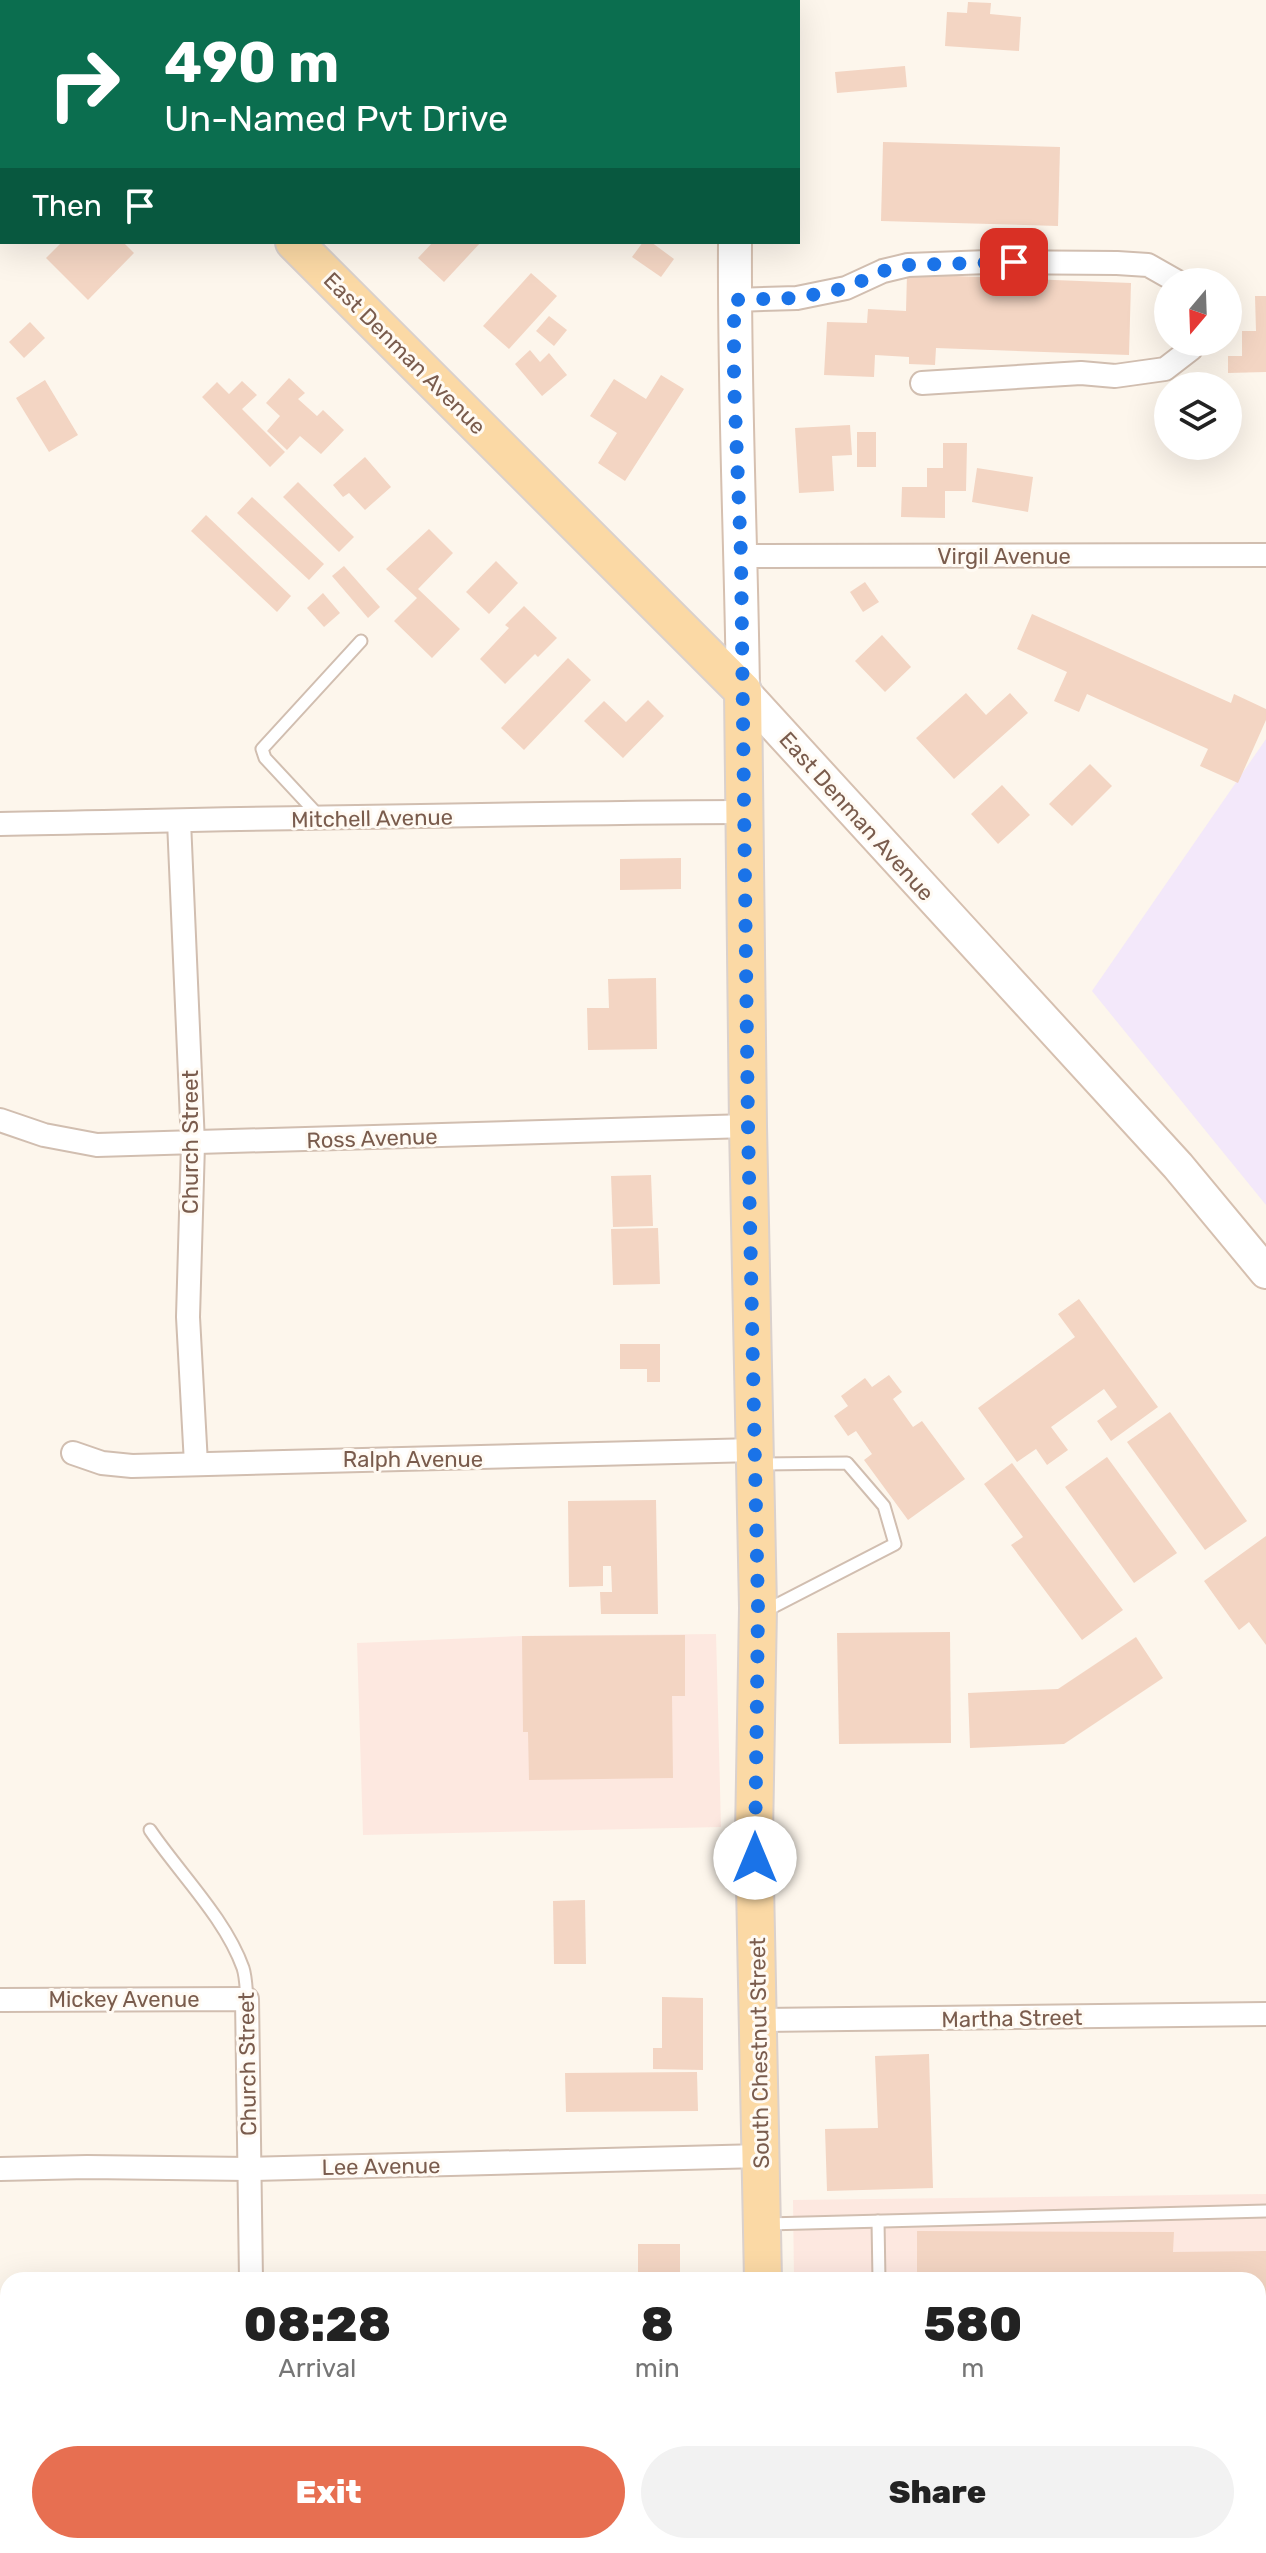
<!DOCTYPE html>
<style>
:root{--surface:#fff;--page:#f2f2f2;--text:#222;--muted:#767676;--accent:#e76f51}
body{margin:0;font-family:Rubik,sans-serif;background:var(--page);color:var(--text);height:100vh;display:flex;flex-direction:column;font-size:30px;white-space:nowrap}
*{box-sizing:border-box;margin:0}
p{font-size:26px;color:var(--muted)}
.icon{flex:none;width:44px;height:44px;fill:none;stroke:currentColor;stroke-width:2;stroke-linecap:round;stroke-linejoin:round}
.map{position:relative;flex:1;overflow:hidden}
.panel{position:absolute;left:0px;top:2272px;width:1266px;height:282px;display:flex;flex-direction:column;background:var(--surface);border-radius:24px 24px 0 0;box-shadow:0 8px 32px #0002}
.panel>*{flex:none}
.hud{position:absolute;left:0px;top:0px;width:800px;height:244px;box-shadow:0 8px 32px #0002;background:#0b6e4f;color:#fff;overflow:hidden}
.needle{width:52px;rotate:199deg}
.fabs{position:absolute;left:1154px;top:268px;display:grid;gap:16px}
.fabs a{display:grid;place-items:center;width:88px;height:88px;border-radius:50%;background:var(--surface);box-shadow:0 8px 32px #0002;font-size:40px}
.pin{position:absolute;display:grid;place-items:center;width:68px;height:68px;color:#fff;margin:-34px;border-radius:16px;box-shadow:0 4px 12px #0006}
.me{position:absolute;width:88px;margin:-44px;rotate:0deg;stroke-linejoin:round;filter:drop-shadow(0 0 6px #0008)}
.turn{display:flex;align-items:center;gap:28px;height:168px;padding:0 32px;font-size:36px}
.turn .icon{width:104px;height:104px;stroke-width:2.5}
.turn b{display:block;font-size:56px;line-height:68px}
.then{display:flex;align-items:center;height:76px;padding:0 32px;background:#0003;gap:16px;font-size:30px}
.eta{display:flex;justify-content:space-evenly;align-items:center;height:136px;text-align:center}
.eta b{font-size:48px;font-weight:800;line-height:56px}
.cta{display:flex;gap:16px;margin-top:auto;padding:16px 32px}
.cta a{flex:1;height:92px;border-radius:48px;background:var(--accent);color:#fff;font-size:32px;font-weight:800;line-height:92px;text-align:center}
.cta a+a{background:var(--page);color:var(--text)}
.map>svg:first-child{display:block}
.commercial{fill:#fde8e0}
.education{fill:#f3e8fa}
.building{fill:#f3d5c3}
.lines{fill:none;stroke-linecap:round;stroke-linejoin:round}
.lane-casing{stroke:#d1beb0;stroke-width:15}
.street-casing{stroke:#d1beb0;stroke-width:26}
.secondary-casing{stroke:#d6c0b0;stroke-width:36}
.primary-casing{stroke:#dad1cd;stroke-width:40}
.lane{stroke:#fff;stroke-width:11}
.street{stroke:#fff;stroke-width:22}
.secondary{stroke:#fff;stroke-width:32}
.primary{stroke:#fbd9a5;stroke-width:36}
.route{stroke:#1a73e8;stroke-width:14;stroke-dasharray:0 25.2}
.labels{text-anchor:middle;stroke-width:6;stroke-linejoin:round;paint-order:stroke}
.street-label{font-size:22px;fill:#7a5c4d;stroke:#fffaf3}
</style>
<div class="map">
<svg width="1266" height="2553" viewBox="0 0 1266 2553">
<rect width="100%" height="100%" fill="#fdf6ec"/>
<g class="commercial">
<polygon points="716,1634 721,1827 363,1835 357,1643 522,1636"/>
<polygon points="1266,2194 1266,2553 798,2553 798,2546 1258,2546 1258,2280 794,2280 793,2200"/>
</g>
<polygon class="education" points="1266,739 1266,1205 1092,991"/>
<g class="building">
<polygon points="968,2 991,3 990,14 1021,17 1019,51 945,46 947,12 967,13"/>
<polygon points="905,66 907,87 837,93 835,72"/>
<polygon points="883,142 1060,147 1058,226 881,221"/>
<polygon points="62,242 123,242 134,253 88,300 46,258"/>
<polygon points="433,242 481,242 444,282 418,258"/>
<polygon points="643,242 651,242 674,259 661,277 632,257"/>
<polygon points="531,273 557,296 509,349 483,326"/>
<polygon points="907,274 1131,283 1129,355 936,348 935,365 909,364 909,357 875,355 874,377 824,375 827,322 867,323 868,309 906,311"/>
<polygon points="1255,296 1266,296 1266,372 1228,373 1228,356 1242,356 1242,331 1256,331"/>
<polygon points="549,316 567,330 554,346 536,331"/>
<polygon points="30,322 45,338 24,358 9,342"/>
<polygon points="530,350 540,362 549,353 567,375 542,396 515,364"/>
<polygon points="661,375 684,389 625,481 598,463 617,433 590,416 614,379 646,399"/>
<polygon points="289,378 305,393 298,399 317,416 323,410 344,430 321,454 300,436 287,450 267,431 280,416 266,403"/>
<polygon points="45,380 78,435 49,452 16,398"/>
<polygon points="242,381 257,395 242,409 285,452 270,467 202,397 217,382 229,394"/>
<polygon points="850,425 852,455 832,456 834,491 799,493 795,428"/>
<rect x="857" y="432" width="19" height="35"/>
<polygon points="943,443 967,443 966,491 945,491 945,518 901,517 902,487 927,487 927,468 943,468"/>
<polygon points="365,457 391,487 365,510 349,493 343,497 333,485"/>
<polygon points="977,468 1033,477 1028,512 972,502"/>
<polygon points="298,482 354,537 339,552 283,497"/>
<polygon points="252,497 324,564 309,580 237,513"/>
<polygon points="206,515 291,596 277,612 191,531"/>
<polygon points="429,529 453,553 418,589 460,629 432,658 394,621 417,598 386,569"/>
<polygon points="496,561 518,583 489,614 466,592"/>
<polygon points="344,566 380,607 368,618 332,576"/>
<polygon points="865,582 879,602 863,612 850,592"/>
<polygon points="323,593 340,613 324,627 307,608"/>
<polygon points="524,606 557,638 538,657 535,654 505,684 480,659 509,628 505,625"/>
<polygon points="1032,614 1231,703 1234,694 1266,709 1266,720 1238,783 1200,766 1208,749 1087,694 1079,712 1054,701 1067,672 1017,649"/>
<polygon points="882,635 911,667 885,692 855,661"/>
<polygon points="568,658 591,680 524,750 501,728"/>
<polygon points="966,693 986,715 1010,693 1028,713 954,779 916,738"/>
<polygon points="648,700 664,716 623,758 584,721 604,701 626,722"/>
<polygon points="1090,764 1112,786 1072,826 1049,804"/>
<polygon points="1002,785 1030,815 998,844 971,814"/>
<polygon points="681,858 681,889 620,890 620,859"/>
<polygon points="656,978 657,1049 588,1050 587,1008 609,1008 608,979"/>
<polygon points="651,1175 653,1226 613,1227 611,1176"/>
<polygon points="658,1228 660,1284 613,1285 611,1229"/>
<polygon points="1079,1299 1158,1407 1111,1441 1097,1421 1117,1407 1104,1389 1051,1427 1068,1450 1047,1465 1036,1449 1017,1462 978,1408 1075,1337 1058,1314"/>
<polygon points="620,1344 660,1344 660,1382 647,1382 647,1369 620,1369"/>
<polygon points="889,1375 902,1392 893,1399 913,1427 922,1421 965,1479 908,1520 864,1460 872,1454 856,1431 848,1436 834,1416 848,1406 841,1396 865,1378 872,1387"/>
<polygon points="1170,1412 1247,1521 1205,1550 1127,1442"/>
<polygon points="1107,1457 1177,1553 1134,1583 1065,1487"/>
<polygon points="1012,1463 1123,1610 1082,1640 1011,1545 1023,1537 984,1484"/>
<polygon points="656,1500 658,1614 601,1614 600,1592 612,1592 611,1566 603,1566 603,1586 569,1587 568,1501"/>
<polygon points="1266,1536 1266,1645 1249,1622 1239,1630 1204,1581"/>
<polygon points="950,1632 951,1743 839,1744 837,1633"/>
<polygon points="685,1635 685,1696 672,1696 673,1778 529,1780 528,1732 523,1732 522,1636"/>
<polygon points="1136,1637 1163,1678 1064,1744 970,1748 968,1693 1058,1689"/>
<polygon points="585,1900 586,1964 554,1964 553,1901"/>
<polygon points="662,1997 703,1998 703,2070 653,2069 653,2048 662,2048"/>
<polygon points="929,2054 933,2188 827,2191 825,2129 878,2128 875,2056"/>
<polygon points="697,2072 698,2111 566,2112 565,2073"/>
<polygon points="917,2231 1174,2232 1173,2252 1266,2251 1266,2352 1258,2352 1258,2280 917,2280"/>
<rect x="638" y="2244" width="42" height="36"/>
</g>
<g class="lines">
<defs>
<g id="lane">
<polyline points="319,816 265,758 262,749 361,641"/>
<polyline points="758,1464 847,1463 884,1506 895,1544 765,1611"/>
<path d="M 150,1830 C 180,1874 225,1918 243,1968 C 246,1977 246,1989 247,1999"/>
<polyline points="878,2221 879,2280"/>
<polyline points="767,2224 1266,2211"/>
<polyline points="1258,2385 1266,2384"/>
<polyline points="1258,2538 1266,2538"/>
<polyline points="1208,2546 1208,2553"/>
<polyline points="786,2553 902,2546"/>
</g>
<g id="street">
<polyline points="579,0 582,2"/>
<polyline points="0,230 2,229"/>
<polyline points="734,300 797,298 846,288 883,271 908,265 988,262 1117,263 1148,265 1178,282"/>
<polyline points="922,383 1081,373 1115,376 1165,369 1191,349 1192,342"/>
<polyline points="741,556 1266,555"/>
<polyline points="179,821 193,1144 188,1317 196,1464"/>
<path d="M 0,824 C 248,819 496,813 744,812"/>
<polyline points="0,1120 44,1135 97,1145 748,1126"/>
<polyline points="73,1453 102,1463 132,1466 755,1450"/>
<polyline points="0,2000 247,1999 251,2280"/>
<polyline points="759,2020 1266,2014"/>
<polyline points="0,2169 87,2167 249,2169 761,2156"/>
<polyline points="0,2341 8,2341"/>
<polyline points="0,2515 8,2515"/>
<polyline points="257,2546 257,2553"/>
</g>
<g id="secondary">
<polyline points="736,2 736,0"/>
<path d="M 735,242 C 734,392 741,541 743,691 L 1178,1166 L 1266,1272"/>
</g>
<g id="primary">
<polyline points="66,0 68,2"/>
<polyline points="294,242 743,691 748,1126 758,1608 754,1835 763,2280"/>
<polyline points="766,2546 766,2553"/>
</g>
</defs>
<use href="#lane" class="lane-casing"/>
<use href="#street" class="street-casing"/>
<use href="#secondary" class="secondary-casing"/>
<use href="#primary" class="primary-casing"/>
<use href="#lane" class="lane"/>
<use href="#street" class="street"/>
<use href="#secondary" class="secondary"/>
<use href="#primary" class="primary"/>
</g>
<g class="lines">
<polyline class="route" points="755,1858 758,1608 748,1126 741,556 734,382 734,300 797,298 846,288 883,271 908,265 1014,262"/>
</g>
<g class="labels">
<g class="street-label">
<text transform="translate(405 353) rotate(45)" y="8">East Denman Avenue</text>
<text x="1004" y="564">Virgil Avenue</text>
<text transform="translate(857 816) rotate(48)" y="8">East Denman Avenue</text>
<text transform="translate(372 818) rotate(-1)" y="8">Mitchell Avenue</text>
<text transform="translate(372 1138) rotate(-2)" y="8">Ross Avenue</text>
<text transform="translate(190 1142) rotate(-90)" y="8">Church Street</text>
<text x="413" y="1467">Ralph Avenue</text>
<text x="124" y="2007">Mickey Avenue</text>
<text transform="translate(1012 2018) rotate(-1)" y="8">Martha Street</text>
<text transform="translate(759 2053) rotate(-91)" y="8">South Chestnut Street</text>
<text transform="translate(247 2064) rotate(-91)" y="8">Church Street</text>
<text transform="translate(381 2166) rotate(-1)" y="8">Lee Avenue</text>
</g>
</g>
</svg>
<div class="fabs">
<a><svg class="needle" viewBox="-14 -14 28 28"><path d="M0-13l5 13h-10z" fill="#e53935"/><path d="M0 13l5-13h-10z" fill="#767676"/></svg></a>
<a><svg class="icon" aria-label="layers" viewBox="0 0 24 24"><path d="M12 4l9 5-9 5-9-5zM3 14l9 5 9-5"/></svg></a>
</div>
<div class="pin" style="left:1014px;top:262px;background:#d93025"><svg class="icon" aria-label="arrive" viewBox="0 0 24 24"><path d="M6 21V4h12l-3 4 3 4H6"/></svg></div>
<svg class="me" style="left:755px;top:1858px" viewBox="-20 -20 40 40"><circle r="19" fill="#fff"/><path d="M0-13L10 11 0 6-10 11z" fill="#1a73e8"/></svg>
<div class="hud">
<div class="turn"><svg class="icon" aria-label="right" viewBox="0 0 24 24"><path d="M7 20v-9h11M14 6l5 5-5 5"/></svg><div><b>490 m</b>Un-Named Pvt Drive</div></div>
<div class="then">Then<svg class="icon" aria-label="arrive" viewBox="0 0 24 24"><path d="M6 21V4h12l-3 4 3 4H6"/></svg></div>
</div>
<section class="panel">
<div class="eta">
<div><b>08:28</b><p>Arrival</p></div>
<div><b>8</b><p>min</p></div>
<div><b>580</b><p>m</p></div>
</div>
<div class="cta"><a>Exit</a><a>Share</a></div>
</section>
</div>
